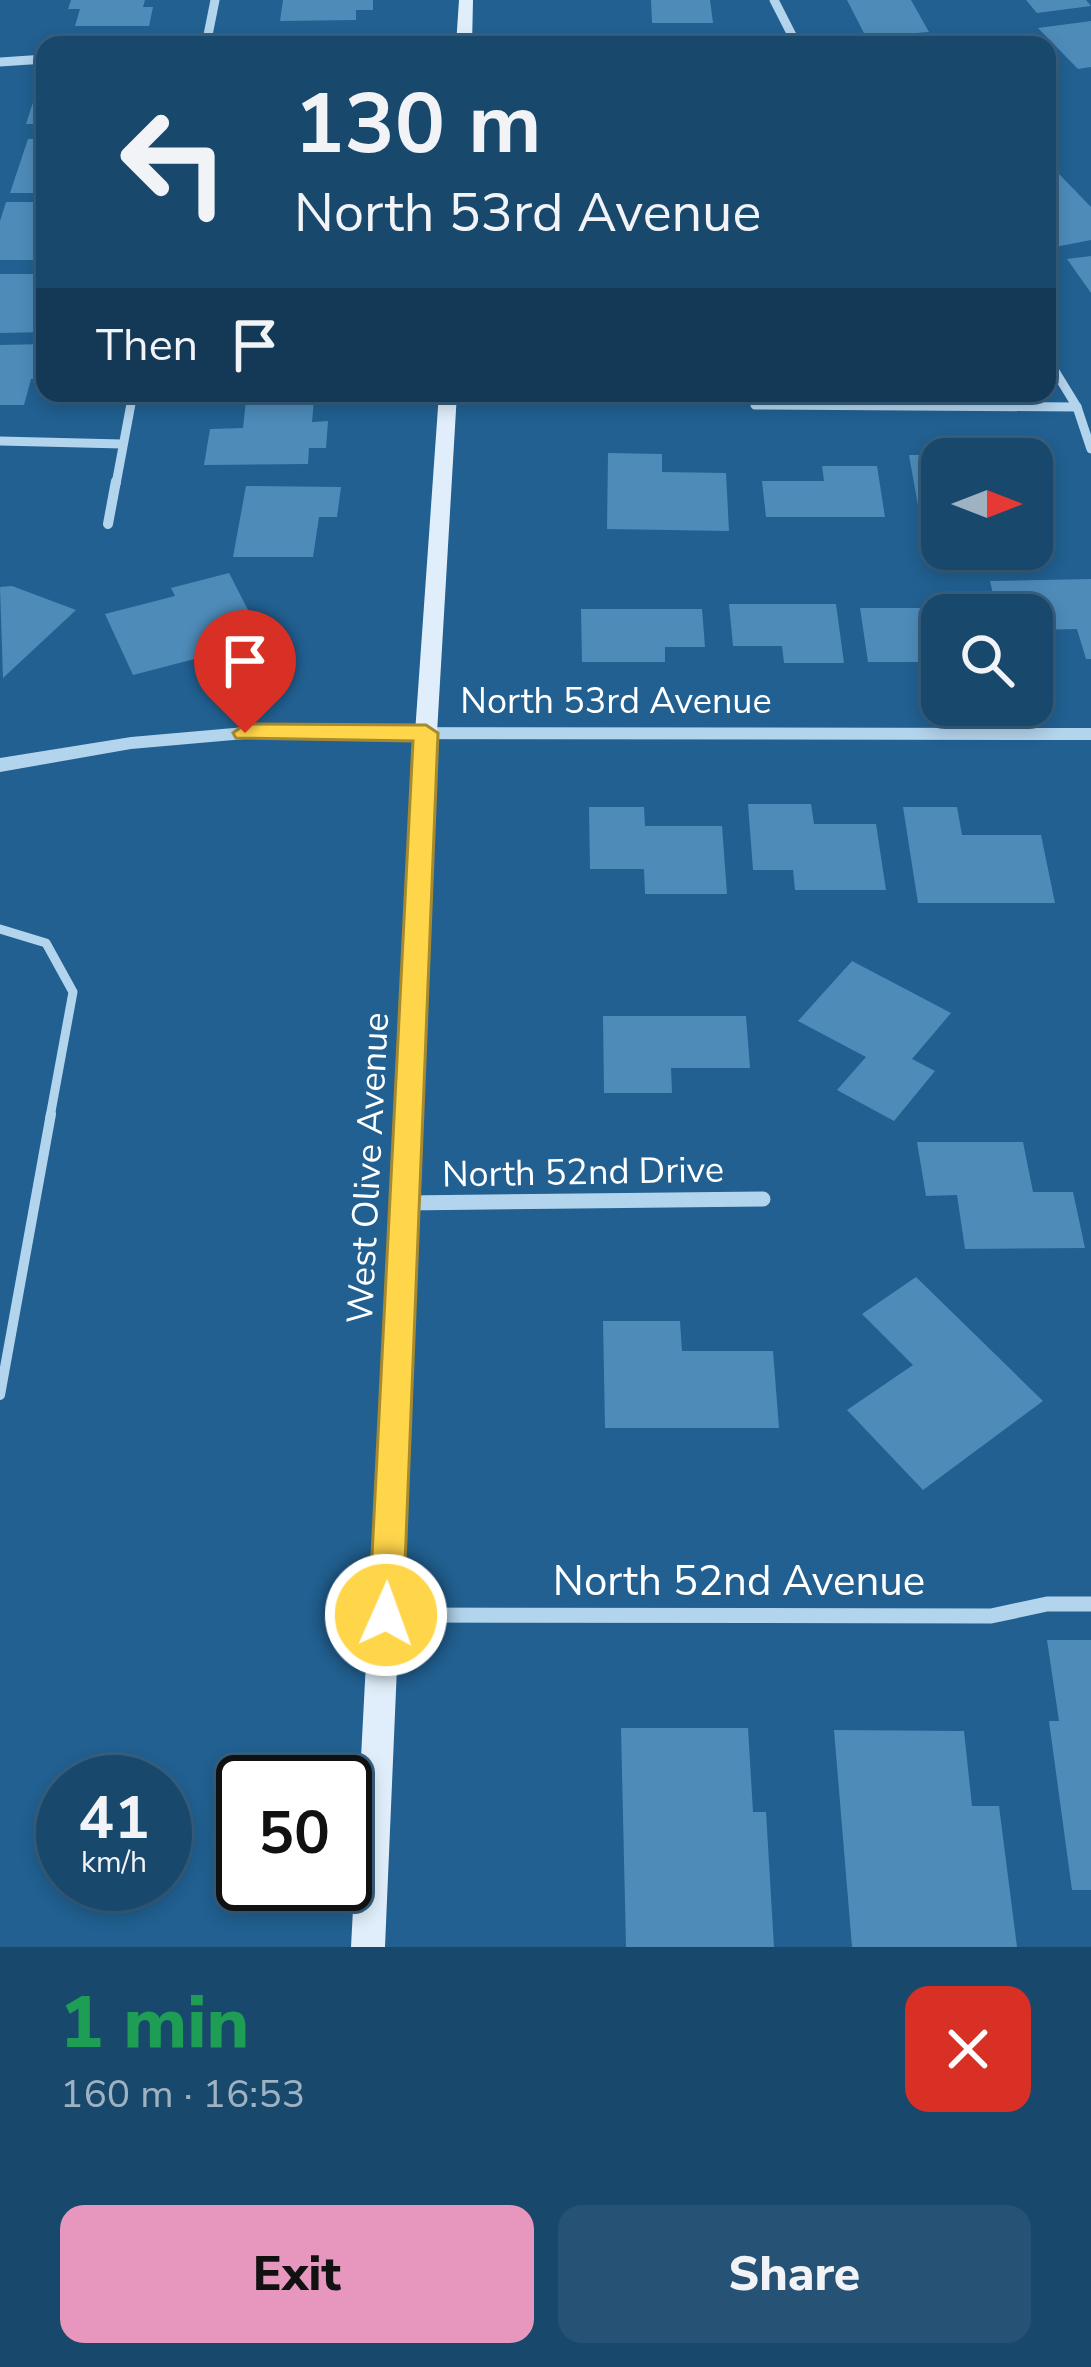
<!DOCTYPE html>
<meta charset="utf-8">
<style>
:root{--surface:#19486d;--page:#265275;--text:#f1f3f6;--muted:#9fb2c2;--line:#376080;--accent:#e797bd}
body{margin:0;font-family:"Nunito Sans",sans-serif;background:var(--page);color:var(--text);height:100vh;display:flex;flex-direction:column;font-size:45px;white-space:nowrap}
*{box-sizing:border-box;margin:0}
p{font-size:39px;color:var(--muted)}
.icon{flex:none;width:66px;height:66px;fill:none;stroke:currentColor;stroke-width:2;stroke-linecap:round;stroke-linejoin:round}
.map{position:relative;height:1947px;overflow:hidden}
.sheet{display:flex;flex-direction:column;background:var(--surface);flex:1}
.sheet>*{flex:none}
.top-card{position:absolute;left:36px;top:36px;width:1020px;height:366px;border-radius:24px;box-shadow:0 6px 18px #0003,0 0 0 3px var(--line);background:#19486d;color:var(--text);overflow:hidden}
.needle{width:78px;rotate:90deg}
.fabs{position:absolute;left:921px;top:438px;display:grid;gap:24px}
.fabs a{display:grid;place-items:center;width:132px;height:132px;border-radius:24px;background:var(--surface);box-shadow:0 6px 18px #0003,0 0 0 3px var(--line);font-size:60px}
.speed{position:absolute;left:36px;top:1755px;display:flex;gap:24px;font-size:60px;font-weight:700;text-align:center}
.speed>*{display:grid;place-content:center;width:156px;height:156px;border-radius:50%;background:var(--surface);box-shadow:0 6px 18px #0003,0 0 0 3px var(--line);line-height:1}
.speed small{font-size:30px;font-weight:400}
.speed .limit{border:6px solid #111;border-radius:18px;background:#fff;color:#111}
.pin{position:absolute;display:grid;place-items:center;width:102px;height:102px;color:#fff;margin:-123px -51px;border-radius:50% 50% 50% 0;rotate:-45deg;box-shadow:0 0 12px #0007}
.pin .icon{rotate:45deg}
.me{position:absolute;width:132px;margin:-66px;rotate:2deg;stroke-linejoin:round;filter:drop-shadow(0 0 9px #0008)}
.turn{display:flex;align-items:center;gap:42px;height:252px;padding:0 60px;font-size:54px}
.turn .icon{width:156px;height:156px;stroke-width:2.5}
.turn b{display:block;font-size:84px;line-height:102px}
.then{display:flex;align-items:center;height:114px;padding:0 60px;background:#0003;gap:24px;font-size:45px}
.round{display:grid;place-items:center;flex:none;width:126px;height:126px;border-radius:24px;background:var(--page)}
.headline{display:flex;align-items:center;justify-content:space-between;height:204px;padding:0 60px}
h1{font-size:72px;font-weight:800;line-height:90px;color:#1e9e55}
.action{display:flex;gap:24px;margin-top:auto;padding:24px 60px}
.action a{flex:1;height:138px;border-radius:24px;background:var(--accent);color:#111;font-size:48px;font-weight:800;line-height:138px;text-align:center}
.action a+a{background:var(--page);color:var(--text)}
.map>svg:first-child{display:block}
.building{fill:#4e8bb9}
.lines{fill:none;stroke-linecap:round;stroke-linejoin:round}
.service-far1{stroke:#b3d4ed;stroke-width:9}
.service{stroke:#b3d4ed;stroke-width:10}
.minor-far2{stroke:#b3d4ed;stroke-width:9}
.minor-far1{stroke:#b3d4ed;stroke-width:10}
.minor{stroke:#b3d4ed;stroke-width:15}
.tertiary{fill:#b3d4ed;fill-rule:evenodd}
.secondary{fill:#dfeefa;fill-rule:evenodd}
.route{fill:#ffd54a;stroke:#a68a30;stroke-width:3}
.labels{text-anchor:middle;stroke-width:12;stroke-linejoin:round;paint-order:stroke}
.street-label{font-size:36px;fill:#fff;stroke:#216091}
.near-street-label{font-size:42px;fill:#fff;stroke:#216091}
</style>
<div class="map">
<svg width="1091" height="1947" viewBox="0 0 1091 1947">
<rect width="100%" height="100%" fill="#216091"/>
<g class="building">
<polygon points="71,0 145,0 143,7 153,7 149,26 75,26 80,9 68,9"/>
<polygon points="283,0 373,0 373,10 356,10 356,20 280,21"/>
<polygon points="651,0 710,0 713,23 652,23"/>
<polygon points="847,0 911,0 929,32 866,37"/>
<polygon points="1026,0 1086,0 1091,6 1037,13"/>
<polygon points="1091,21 1091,67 1078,69 1038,28"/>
<polygon points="38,87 45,87 45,124 26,124"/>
<polygon points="28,139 45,139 45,193 10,193"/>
<polygon points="1058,173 1091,207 1091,240 1050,248 1047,175"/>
<polygon points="6,202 45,202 45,260 0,260 0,221"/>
<polygon points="1091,256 1091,293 1067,259"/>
<polygon points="0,274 45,274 45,332 0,333"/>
<polygon points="45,344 45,379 31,379 24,405 0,405 0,345"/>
<polygon points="246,400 314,400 312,422 328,421 326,448 309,448 308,464 204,465 210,429 243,428"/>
<polygon points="608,453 662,454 662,472 726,473 729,531 607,529"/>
<polygon points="909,455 942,455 942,528 922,528"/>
<polygon points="822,466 877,466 885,517 766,517 762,481 824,481"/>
<polygon points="246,486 341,487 337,517 319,517 313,557 233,557"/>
<polygon points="229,573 264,641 133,675 105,614 175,596 171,588"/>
<polygon points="1091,579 1091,659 1086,659 1077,629 1032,630 1032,615 998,615 990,581"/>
<polygon points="12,586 76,610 3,678 0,587"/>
<polygon points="729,604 836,604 844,663 784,663 782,646 733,646"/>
<polygon points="860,608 965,608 967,615 942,615 942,648 923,648 926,662 868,662"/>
<polygon points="581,609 702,609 705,647 665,647 665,662 582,662"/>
<polygon points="748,804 811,804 814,824 876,824 886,890 795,890 793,870 753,870"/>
<polygon points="589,807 644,807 645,826 722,826 727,894 645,894 644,869 590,869"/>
<polygon points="903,807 957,807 962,835 1041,835 1055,903 918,903"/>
<polygon points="852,961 951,1013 912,1059 935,1071 894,1121 837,1090 866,1057 798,1021"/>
<polygon points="603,1016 746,1016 750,1068 671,1068 672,1093 604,1093"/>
<polygon points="917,1142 1023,1142 1033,1192 1073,1192 1085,1248 965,1249 957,1195 926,1196"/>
<polygon points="916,1277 1043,1401 923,1490 847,1410 913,1365 862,1314"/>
<polygon points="603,1321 680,1321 682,1351 773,1351 779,1428 605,1428"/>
<polygon points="1047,1640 1091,1640 1091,1890 1072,1890 1049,1721 1059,1721"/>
<polygon points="621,1728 748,1728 753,1812 766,1812 774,1947 626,1947"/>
<polygon points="834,1730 964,1731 972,1806 999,1806 1017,1947 852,1947"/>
</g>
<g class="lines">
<polyline class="service-far1" points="0,929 46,943 73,992 50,1117"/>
<polyline class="service" points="0,1395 51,1114"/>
<g class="minor-far2">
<polyline points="774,0 797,45"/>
<polyline points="206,45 215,0"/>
<polyline points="0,62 45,59"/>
<polyline points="1047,358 1077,407 1091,449"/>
<polyline points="755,405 1077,407"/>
<polyline points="0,441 122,444"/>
<polyline points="116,484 133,393"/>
</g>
<polyline class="minor-far1" points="108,524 116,481"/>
<g class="minor">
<polyline points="404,1203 763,1199"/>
<polyline points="387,1615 991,1616 1047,1604 1091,1604"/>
</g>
<polygon class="tertiary" points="245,727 1091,728 1091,740 245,739 131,749 0,772 0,758 131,737"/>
<g class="secondary">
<polygon points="459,0 473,0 472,45 456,45"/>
<polygon points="439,393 457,393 437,733 385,1947 351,1947 415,733"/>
</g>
</g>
<polygon class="route" points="245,724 426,725 438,733 403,1615 398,1627 386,1631 374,1627 369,1615 413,741 236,738 233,733"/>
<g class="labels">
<g class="street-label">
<text x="616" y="713">North 53rd Avenue</text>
<text transform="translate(367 1168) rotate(-87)" y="13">West Olive Avenue</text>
<text transform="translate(583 1171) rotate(-1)" y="13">North 52nd Drive</text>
</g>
<g class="near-street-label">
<text x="739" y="1595">North 52nd Avenue</text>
</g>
</g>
</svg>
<div class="fabs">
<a><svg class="needle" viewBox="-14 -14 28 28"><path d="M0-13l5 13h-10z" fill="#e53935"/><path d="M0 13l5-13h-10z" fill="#9fb2c2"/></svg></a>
<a><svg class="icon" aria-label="search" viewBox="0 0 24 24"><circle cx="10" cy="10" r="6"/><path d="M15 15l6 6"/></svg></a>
</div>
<div class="speed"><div>41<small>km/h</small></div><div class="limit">50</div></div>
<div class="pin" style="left:245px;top:733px;background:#d93025"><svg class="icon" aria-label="arrive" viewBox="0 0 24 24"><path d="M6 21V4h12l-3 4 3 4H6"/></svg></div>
<svg class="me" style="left:386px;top:1615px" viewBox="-20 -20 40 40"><circle r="17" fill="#ffd54a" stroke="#fff" stroke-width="3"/><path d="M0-11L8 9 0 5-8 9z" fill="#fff"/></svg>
<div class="top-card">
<div class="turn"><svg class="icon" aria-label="left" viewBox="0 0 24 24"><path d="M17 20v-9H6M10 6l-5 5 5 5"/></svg><div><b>130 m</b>North 53rd Avenue</div></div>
<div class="then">Then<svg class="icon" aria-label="arrive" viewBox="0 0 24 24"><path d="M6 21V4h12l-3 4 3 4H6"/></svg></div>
</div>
</div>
<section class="sheet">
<div class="headline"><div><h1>1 min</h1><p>160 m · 16:53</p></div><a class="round" style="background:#d93025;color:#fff"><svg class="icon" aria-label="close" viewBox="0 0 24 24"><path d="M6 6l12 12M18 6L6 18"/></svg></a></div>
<div class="action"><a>Exit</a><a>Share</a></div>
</section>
